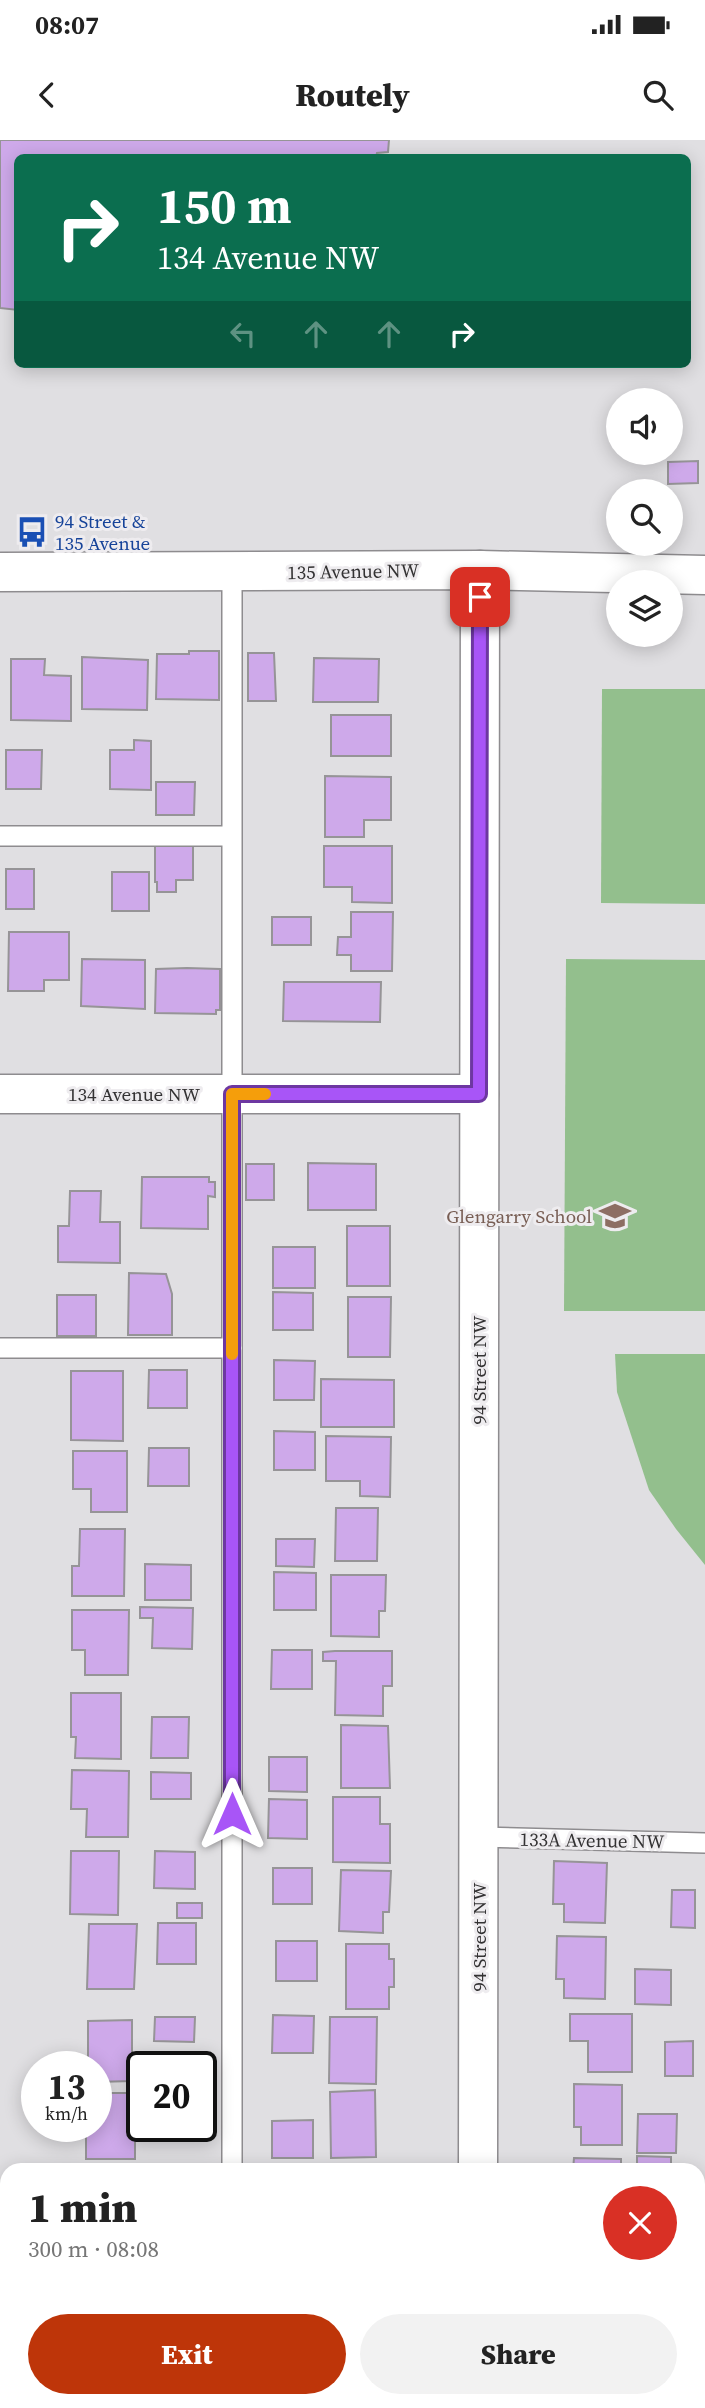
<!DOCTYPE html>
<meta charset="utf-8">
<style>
:root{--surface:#fff;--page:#f2f2f2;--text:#222;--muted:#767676;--accent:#be3509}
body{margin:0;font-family:"Source Serif 4",serif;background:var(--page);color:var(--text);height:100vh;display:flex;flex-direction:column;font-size:26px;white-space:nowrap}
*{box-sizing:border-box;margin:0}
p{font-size:23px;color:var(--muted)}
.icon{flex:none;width:38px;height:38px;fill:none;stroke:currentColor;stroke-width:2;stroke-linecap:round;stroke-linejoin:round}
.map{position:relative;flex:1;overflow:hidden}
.sheet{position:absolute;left:0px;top:2023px;width:705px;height:245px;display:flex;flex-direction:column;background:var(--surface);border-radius:21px 21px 0 0;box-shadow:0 4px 18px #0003}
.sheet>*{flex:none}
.banner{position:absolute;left:14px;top:14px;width:677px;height:214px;border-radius:10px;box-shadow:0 4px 18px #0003;background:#0b6e4f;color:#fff;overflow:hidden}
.buttons{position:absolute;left:606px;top:248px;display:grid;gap:14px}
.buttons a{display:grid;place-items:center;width:77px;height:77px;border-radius:50%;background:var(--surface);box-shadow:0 4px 18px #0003;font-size:35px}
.speed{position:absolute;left:21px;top:1911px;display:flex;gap:14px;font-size:35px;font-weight:700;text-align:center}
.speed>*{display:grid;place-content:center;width:91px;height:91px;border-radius:50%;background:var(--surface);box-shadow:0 4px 18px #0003;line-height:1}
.speed small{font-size:18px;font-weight:400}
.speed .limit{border:4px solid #111;border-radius:10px;background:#fff;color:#111}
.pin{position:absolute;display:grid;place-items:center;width:60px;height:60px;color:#fff;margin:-30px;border-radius:14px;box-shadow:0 4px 10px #0006}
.me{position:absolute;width:77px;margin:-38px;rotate:0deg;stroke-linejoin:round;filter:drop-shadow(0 0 5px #0008)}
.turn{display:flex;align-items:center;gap:24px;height:147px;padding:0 28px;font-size:32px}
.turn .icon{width:91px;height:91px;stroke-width:2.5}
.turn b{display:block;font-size:49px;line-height:60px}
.lanes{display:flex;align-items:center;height:66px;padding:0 28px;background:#0003;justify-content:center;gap:35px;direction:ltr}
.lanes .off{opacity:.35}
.round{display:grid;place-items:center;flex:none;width:74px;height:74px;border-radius:37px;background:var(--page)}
.summary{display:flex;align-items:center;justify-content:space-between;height:119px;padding:0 28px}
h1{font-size:42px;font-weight:800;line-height:52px}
.action{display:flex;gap:14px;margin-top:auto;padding:14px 28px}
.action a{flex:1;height:80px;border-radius:42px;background:var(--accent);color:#fff;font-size:28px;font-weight:800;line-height:80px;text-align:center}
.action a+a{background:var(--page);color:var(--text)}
.status{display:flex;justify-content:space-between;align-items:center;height:49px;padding:0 35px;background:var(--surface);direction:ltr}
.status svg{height:19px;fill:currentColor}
header{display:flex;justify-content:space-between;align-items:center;height:91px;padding:0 28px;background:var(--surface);font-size:32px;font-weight:800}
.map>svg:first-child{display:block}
.green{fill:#93bf8d}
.building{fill:#cea9ea;stroke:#969497;stroke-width:2}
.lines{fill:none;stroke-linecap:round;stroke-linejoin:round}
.lane-casing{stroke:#8e8c8f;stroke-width:22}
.street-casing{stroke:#8e8c8f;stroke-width:41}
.secondary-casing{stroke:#8e8c8f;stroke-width:41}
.lane{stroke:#fff;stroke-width:19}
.street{stroke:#fff;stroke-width:38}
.secondary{stroke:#fff;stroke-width:38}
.route-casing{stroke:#6d37a1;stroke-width:18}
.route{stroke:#a855f7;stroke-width:12}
.slow{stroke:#f59e0b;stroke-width:12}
.labels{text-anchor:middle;stroke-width:6;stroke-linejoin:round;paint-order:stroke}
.transit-label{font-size:19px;fill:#164399;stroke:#eeecef;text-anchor:start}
.street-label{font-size:19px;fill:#333233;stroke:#eeecef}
.education-label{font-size:19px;fill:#785e54;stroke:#eeecef;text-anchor:end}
</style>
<div class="status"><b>08:07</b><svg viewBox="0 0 49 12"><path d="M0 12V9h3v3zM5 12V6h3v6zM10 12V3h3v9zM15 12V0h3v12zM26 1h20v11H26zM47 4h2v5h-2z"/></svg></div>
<header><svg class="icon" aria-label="back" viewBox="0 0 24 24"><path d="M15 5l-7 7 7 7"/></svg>Routely<svg class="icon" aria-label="search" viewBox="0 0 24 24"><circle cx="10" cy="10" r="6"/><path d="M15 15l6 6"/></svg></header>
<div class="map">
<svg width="705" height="2268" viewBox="0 0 705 2268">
<rect width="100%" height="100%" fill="#e0dfe2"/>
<g class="green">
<polygon points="602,549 705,549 705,764 601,763"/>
<polygon points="566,819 705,820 705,1171 564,1171"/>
<polygon points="615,1214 705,1214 705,1425 676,1389 649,1350 617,1252"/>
</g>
<g class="building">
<polygon points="0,0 389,0 388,12 377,13 376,18 18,18 18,170 0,168"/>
<polygon points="698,321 698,343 668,344 668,322"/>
<polygon points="189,511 219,511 219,560 156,559 157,514 189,514"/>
<polygon points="248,513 274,513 276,561 248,561"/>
<polygon points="82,517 148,520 147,570 82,569"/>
<polygon points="314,518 379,519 378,562 313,562"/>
<polygon points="11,519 45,519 44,535 71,536 71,581 11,580"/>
<rect x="331" y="575" width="60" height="41"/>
<polygon points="134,600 151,601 151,650 110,649 110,610 134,610"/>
<polygon points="6,610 42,610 41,649 6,649"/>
<polygon points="325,636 391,637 391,680 364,680 364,697 325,697"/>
<polygon points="156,642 195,642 194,675 156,675"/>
<polygon points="155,706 193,706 193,740 176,740 176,752 157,752 157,742 155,742"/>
<polygon points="324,706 392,706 392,763 352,762 352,747 324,747"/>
<rect x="6" y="729" width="28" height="40"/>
<rect x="112" y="732" width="37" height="39"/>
<polygon points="351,772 393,772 392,831 351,831 351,815 337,815 338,797 351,797"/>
<rect x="272" y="777" width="39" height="28"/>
<polygon points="9,792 69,792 69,840 44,840 44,851 8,851"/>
<polygon points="82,819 145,820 145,869 81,866"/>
<polygon points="187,828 220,829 220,870 216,870 216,874 155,873 156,829"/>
<polygon points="284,842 381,842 380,882 283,881"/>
<polygon points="308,1023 376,1024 376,1070 308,1070"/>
<rect x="246" y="1024" width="28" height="36"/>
<polygon points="142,1037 209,1037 209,1042 215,1042 215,1057 208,1056 208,1089 141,1088"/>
<polygon points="70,1051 101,1051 100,1082 120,1082 120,1123 58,1122 58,1086 69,1086"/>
<rect x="347" y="1086" width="43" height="60"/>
<rect x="273" y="1107" width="42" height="41"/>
<polygon points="129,1133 166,1134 172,1154 172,1195 128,1195"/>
<polygon points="273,1152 313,1153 313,1190 273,1190"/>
<rect x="57" y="1155" width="39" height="41"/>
<polygon points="348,1157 391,1157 390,1217 348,1217"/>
<polygon points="274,1220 315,1221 314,1260 274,1260"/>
<polygon points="149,1230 187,1230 187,1268 148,1268"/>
<polygon points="71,1231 123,1231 123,1301 71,1300"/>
<polygon points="321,1239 394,1240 394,1287 321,1287"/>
<polygon points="274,1291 315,1292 315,1330 274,1330"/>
<polygon points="326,1296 391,1297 390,1357 360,1356 360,1341 326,1341"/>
<polygon points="149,1308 189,1308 189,1346 148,1346"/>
<polygon points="73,1311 127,1311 127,1372 91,1372 91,1349 73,1349"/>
<polygon points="336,1368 378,1368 377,1421 335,1421"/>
<polygon points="80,1389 125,1389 124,1456 72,1456 72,1426 79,1426"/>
<polygon points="276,1399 315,1399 314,1427 276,1426"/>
<polygon points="145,1424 191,1425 191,1460 145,1460"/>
<polygon points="274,1432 316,1433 316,1470 274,1470"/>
<polygon points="331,1435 386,1435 385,1471 379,1471 379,1497 331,1496"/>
<polygon points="140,1467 193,1468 192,1509 152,1508 153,1478 140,1478"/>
<polygon points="72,1470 129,1470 128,1535 85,1535 85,1510 72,1510"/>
<polygon points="272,1510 312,1510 312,1549 271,1549"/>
<polygon points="335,1511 392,1511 392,1546 383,1546 383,1576 335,1575 336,1521 323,1521 323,1512"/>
<polygon points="71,1553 121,1553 121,1619 75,1618 76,1597 71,1597"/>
<polygon points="152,1577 189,1577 188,1618 151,1618"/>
<polygon points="341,1585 388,1586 390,1648 341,1648"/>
<polygon points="269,1617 307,1617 307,1652 269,1651"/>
<polygon points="72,1630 129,1631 128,1697 86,1697 87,1669 71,1669"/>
<polygon points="151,1632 191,1633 191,1659 151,1659"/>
<polygon points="333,1657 380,1657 380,1684 390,1684 390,1723 333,1722"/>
<polygon points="269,1659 307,1660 307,1699 268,1698"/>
<polygon points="71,1711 119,1711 118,1775 70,1774"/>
<polygon points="155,1711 195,1712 195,1749 154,1748"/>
<polygon points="554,1721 607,1723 605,1783 564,1782 564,1764 553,1764"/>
<rect x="273" y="1728" width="39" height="36"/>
<polygon points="341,1730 391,1731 389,1772 383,1772 383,1793 339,1791"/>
<polygon points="672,1750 695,1750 695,1788 671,1787"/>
<rect x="177" y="1763" width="25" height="15"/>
<polygon points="158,1783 196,1783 196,1824 157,1824"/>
<polygon points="89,1784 137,1784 134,1849 87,1849"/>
<polygon points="557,1796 606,1797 605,1859 564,1858 564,1839 556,1839"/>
<rect x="276" y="1801" width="41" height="40"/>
<polygon points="346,1804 389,1804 389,1819 394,1819 394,1847 389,1847 389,1869 346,1869"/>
<polygon points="635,1829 671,1830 671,1865 635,1864"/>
<polygon points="570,1874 632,1874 632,1932 588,1932 588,1901 570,1901"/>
<polygon points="273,1875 314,1876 313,1913 272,1913"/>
<polygon points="155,1877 195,1877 194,1902 154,1901"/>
<polygon points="330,1877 377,1877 376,1944 329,1943"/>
<polygon points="132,1880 132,1941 96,1942 96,1927 88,1927 88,1881"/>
<polygon points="693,1901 693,1936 665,1936 665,1902"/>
<polygon points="574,1944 622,1945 622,2005 581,2005 581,1987 574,1987"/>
<polygon points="375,1950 376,2017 331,2018 330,1952"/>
<polygon points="96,1953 135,1953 135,2019 86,2019 86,1986 96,1986"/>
<polygon points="638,1974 677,1974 676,2013 637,2013"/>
<polygon points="313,1980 313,2018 272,2018 272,1981"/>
<polygon points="637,2016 671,2017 671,2030 637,2030"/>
<polygon points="574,2018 621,2019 621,2030 573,2030"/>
<rect x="179" y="2025" width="38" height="5"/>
<rect x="74" y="2027" width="45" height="3"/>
<polygon points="698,2239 701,2239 702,2268 660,2268 660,2261 698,2261"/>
<rect x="75" y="2261" width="45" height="7"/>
<polygon points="156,2261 196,2261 196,2268 155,2268"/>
<rect x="562" y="2261" width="66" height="7"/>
</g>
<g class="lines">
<defs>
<g id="lane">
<polyline points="232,432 232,2030"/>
<polyline points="0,696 231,696"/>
<polyline points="0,1208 232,1208"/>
<polyline points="479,1697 705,1703"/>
<polyline points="232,2268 232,2261"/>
</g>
<g id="street">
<polyline points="0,954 479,954"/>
<polyline points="478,2030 480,430"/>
<polyline points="477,2268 477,2261"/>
</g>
<polyline id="secondary" points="0,432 480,430 705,435"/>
</defs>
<use href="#lane" class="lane-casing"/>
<use href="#street" class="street-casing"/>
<use href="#secondary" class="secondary-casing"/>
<use href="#lane" class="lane"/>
<use href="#street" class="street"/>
<use href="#secondary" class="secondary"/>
</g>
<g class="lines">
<defs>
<polyline id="route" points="232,1674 232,954 479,954 480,457"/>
</defs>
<use href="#route" class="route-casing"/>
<use href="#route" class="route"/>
<polyline class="slow" points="232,1214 232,954 265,954"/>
</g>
<defs>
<symbol id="bus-bare" viewBox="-9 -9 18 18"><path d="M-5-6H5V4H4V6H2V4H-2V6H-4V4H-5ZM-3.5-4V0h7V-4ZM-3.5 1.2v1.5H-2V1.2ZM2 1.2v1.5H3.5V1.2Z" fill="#1a4fb4" stroke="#eeecef" stroke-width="2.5" paint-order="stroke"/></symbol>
<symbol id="school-bare" viewBox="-9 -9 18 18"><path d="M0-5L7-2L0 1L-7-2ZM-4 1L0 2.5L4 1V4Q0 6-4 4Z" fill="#8d6e63" stroke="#eeecef" stroke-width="2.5" paint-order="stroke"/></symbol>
</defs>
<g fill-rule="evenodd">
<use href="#bus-bare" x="10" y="370" width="44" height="44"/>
<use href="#school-bare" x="593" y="1054" width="44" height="44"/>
</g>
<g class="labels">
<g class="transit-label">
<text x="55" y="388">94 Street &amp;<tspan x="55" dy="22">135 Avenue</tspan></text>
</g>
<g class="street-label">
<text transform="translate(353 431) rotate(-1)" y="7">135 Avenue NW</text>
<text x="134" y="961">134 Avenue NW</text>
<text transform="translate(479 1230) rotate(-90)" y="7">94 Street NW</text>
<text transform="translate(592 1700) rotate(1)" y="7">133A Avenue NW</text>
<text transform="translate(479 1797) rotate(-90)" y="7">94 Street NW</text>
</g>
<g class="education-label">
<text x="592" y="1083">Glengarry School</text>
</g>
</g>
</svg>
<div class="buttons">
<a><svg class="icon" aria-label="sound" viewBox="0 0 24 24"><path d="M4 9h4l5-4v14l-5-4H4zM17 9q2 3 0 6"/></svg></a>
<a><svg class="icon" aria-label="search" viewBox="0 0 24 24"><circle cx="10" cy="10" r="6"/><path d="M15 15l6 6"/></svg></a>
<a><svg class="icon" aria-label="layers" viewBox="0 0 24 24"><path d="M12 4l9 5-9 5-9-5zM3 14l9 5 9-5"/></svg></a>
</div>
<div class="speed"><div>13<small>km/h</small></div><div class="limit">20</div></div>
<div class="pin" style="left:480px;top:457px;background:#d93025"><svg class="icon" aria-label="arrive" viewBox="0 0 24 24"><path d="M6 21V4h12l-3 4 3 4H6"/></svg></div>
<svg class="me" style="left:232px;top:1674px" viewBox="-20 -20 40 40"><path d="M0-17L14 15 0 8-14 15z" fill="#a855f7" stroke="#fff" stroke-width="4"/></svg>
<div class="banner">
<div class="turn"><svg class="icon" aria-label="right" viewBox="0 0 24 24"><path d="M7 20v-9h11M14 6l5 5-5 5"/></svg><div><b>150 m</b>134 Avenue NW</div></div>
<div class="lanes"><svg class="icon off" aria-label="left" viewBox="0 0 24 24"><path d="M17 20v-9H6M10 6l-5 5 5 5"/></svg><svg class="icon off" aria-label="ahead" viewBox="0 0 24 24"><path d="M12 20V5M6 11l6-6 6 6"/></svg><svg class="icon off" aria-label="ahead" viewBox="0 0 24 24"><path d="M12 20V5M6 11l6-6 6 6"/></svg><svg class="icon" aria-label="right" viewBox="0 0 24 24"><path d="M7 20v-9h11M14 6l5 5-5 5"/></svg></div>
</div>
<section class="sheet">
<div class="summary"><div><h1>1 min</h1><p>300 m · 08:08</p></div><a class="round" style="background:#d93025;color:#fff"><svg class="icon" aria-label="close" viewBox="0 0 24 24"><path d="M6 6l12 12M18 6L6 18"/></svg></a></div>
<div class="action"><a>Exit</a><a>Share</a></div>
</section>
</div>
